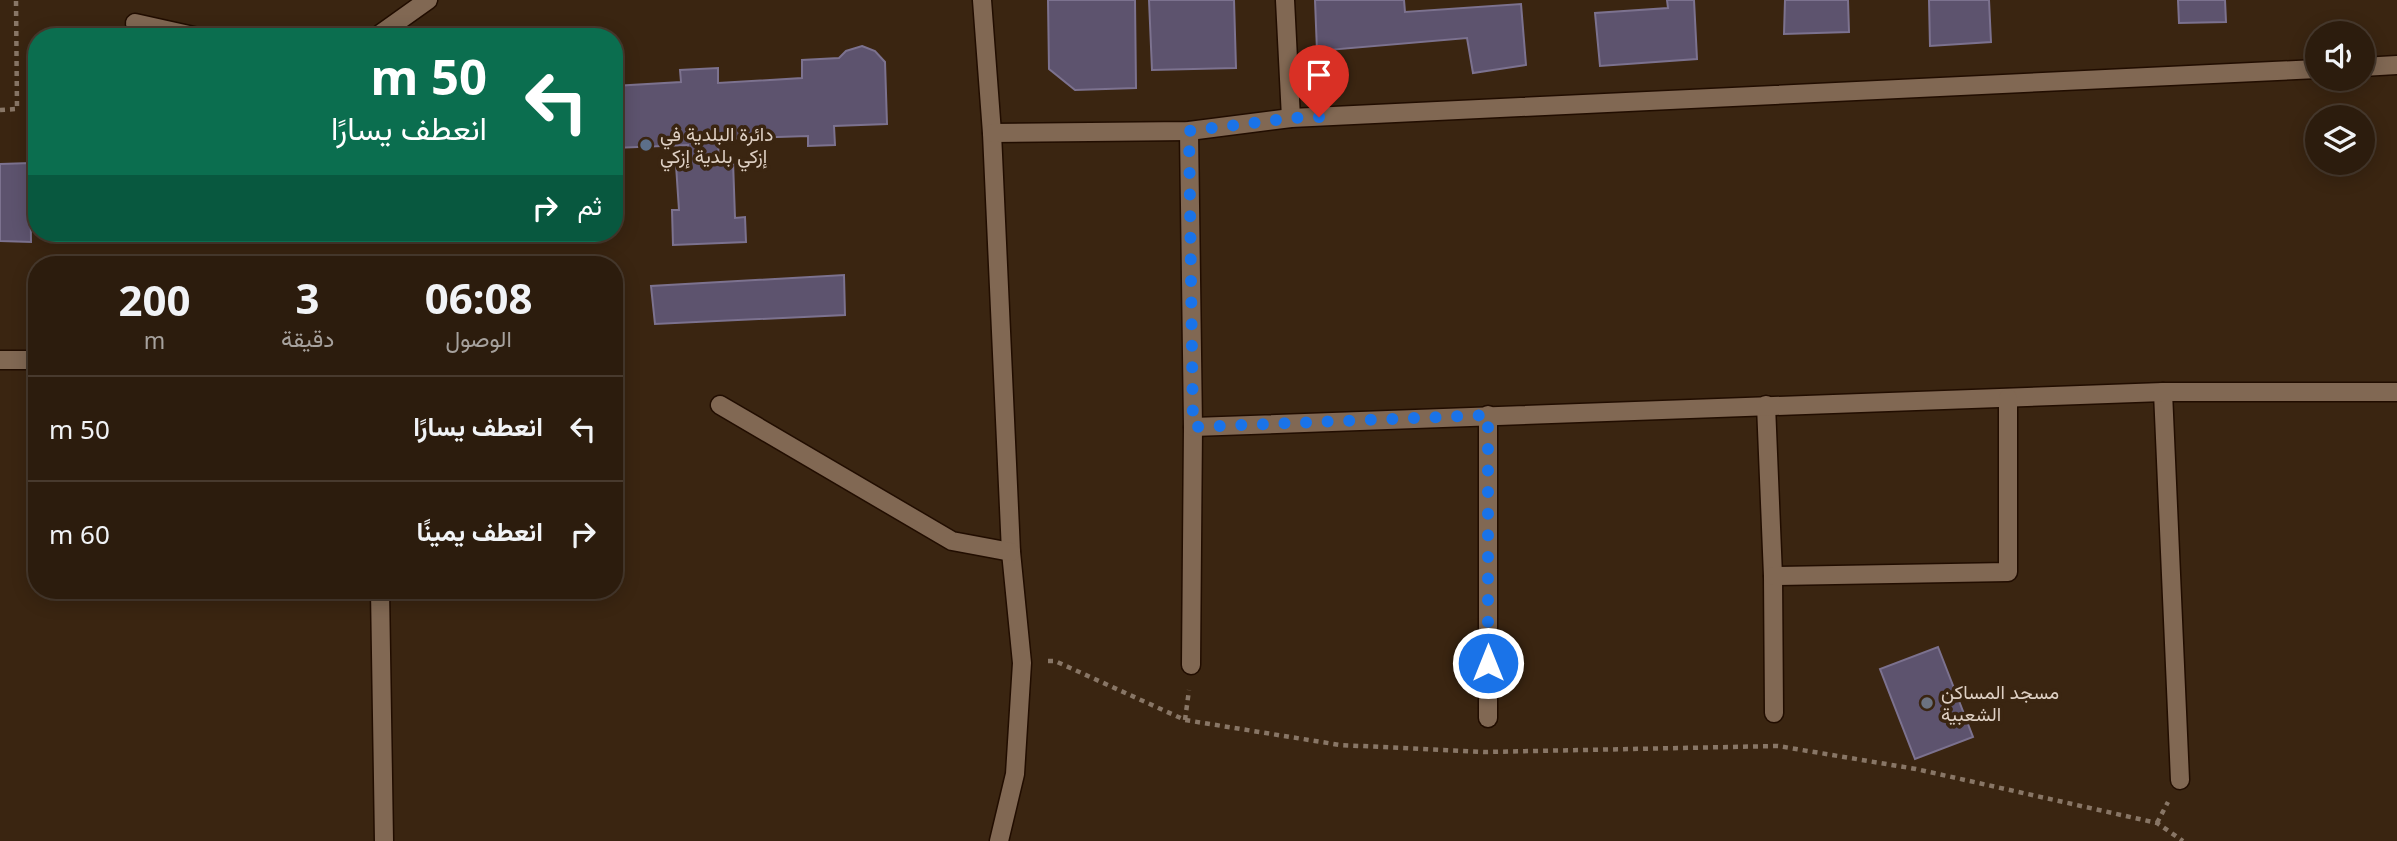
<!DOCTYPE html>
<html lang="ar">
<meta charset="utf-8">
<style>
:root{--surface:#2c1c0d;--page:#38291b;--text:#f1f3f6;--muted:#a6a19d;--line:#483a2e}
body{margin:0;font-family:"Noto Sans",Vazirmatn,sans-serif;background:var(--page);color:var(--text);direction:rtl;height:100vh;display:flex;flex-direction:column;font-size:26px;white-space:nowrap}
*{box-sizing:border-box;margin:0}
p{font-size:23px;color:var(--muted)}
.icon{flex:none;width:38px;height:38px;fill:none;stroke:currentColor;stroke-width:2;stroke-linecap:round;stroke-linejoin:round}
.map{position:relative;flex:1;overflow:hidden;direction:ltr}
.drawer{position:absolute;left:28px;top:256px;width:595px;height:343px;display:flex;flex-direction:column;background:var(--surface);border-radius:28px;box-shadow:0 4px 18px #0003,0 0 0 2px var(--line);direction:rtl}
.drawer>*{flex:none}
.banner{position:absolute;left:28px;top:28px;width:595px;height:214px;border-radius:28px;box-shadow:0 4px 18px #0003,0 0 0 2px var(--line);direction:rtl;background:#0b6e4f;color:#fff;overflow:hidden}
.buttons{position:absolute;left:2305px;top:21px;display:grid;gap:14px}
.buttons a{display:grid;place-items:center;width:70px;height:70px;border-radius:50%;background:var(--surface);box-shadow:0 4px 18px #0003,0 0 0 2px var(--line);font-size:35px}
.pin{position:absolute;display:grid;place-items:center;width:60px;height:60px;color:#fff;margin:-72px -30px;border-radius:50% 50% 50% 0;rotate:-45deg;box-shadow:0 0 7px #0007}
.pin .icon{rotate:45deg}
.me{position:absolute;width:77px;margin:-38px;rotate:0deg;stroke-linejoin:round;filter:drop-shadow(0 0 5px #0008)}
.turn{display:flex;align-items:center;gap:24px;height:147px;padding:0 21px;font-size:32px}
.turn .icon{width:91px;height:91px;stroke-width:2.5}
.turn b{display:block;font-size:49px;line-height:60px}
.then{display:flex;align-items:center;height:66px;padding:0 21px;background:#0003;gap:14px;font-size:26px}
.eta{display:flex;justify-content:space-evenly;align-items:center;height:119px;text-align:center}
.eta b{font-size:42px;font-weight:700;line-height:49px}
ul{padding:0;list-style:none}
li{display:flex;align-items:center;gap:21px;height:105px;padding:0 21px;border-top:2px solid var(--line)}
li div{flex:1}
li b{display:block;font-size:26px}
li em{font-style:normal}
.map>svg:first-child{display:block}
.building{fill:#5d536e;stroke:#7c728f;stroke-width:2}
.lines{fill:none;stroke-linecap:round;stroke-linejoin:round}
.minor-casing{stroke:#210d00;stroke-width:21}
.path{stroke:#887666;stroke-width:4.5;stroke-dasharray:5 5;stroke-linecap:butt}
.minor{stroke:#816853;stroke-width:18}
.route{stroke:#1a73e8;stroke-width:12;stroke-dasharray:0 21.6}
.service-dot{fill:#5c6f8a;stroke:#3a2511;stroke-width:2.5}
.worship-dot{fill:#6b7280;stroke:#3a2511;stroke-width:2.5}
.labels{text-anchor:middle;stroke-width:7;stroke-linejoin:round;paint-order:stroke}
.poi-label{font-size:19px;fill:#ded0c4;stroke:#3a2511;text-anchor:start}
</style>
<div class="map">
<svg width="2397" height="841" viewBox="0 0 2397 841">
<rect width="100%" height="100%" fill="#3a2511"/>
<g class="building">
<polygon points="1048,0 1135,0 1136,88 1075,90 1049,69"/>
<polygon points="1149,0 1234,0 1236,68 1152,70"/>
<polygon points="1315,0 1404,0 1405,12 1521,4 1526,65 1473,73 1467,38 1317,51"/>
<polygon points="1667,0 1694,0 1697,59 1600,66 1595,13 1668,8"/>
<polygon points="1785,0 1848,0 1849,32 1784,34"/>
<polygon points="1929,0 1989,0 1991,42 1930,46"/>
<polygon points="2178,0 2225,0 2226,22 2179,23"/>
<polygon points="862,46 875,51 885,62 887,124 834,126 835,145 808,146 808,136 718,139 719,162 733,161 735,218 745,217 746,242 673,245 672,210 679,210 676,165 689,164 688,145 614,148 614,86 681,82 680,70 718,68 718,83 802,78 802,60 839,58 846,51"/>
<polygon points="30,163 31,242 0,241 0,164"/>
<polygon points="844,275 845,315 655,324 651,286"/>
<polygon points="1938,647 1973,737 1915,759 1880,669"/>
</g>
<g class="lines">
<defs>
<g id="minor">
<polyline points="982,0 992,133 1011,552 1022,663 1015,774 999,841"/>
<polyline points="1285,0 1291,118"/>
<polyline points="135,23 198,37"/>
<polyline points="376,37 428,0"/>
<polyline points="2362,67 2397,65"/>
<polyline points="1189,131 1193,427 1191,665"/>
<polyline points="992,133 1189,131 1291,118 2317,69"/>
<polyline points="0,360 37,360"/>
<polyline points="2163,392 2180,780"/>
<polyline points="720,405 952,541 1011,552"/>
<polyline points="1766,405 1773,576 1774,713"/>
<polyline points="1488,415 1488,718"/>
<polyline points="1193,427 2163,392 2397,392"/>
<polyline points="1773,576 2008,572 2008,398"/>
<polyline points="380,590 384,841"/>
</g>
</defs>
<use href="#minor" class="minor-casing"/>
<g class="path">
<polyline points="0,110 17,109 16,0"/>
<polyline points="1048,661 1055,661 1185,720 1340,745 1485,752 1778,746 1916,769 2157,823 2183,841"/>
<polyline points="1185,720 1189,690"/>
<polyline points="2157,823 2168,802"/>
</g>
<use href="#minor" class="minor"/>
</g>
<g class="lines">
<polyline class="route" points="1319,117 1291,118 1189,131 1193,427 1488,415 1488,663"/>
</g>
<circle class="service-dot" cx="646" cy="145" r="7"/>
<circle class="worship-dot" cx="1927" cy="703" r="7"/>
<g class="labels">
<g class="poi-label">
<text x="660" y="141">دائرة البلدية في<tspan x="660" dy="22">إزكي بلدية إزكي</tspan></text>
<text x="1941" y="699">مسجد المساكن<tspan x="1941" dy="22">الشعبية</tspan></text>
</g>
</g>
</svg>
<div class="buttons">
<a><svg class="icon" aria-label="sound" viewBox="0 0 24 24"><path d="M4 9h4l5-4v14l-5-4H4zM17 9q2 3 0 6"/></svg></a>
<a><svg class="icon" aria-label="layers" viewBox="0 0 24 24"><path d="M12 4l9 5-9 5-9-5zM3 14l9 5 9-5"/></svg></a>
</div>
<div class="pin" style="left:1319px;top:117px;background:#d93025"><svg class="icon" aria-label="arrive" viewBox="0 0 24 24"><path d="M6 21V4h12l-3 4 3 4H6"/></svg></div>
<svg class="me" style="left:1488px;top:663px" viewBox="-20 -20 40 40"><circle r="17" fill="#1a73e8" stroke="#fff" stroke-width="3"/><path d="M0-11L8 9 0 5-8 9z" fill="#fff"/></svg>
<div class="banner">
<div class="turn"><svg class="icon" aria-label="left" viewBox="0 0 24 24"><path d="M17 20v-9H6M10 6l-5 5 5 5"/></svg><div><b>50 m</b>انعطف يسارًا</div></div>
<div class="then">ثم<svg class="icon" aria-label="right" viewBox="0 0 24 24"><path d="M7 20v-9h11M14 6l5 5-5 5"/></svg></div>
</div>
<section class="drawer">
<div class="eta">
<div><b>06:08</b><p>الوصول</p></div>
<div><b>3</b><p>دقيقة</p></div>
<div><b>200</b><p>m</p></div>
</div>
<ul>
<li><svg class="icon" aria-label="left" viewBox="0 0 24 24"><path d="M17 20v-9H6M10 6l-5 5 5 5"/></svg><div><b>انعطف يسارًا</b></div><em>50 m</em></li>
<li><svg class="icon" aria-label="right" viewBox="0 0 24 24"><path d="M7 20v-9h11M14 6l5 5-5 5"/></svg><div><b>انعطف يمينًا</b></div><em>60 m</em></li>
</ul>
</section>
</div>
